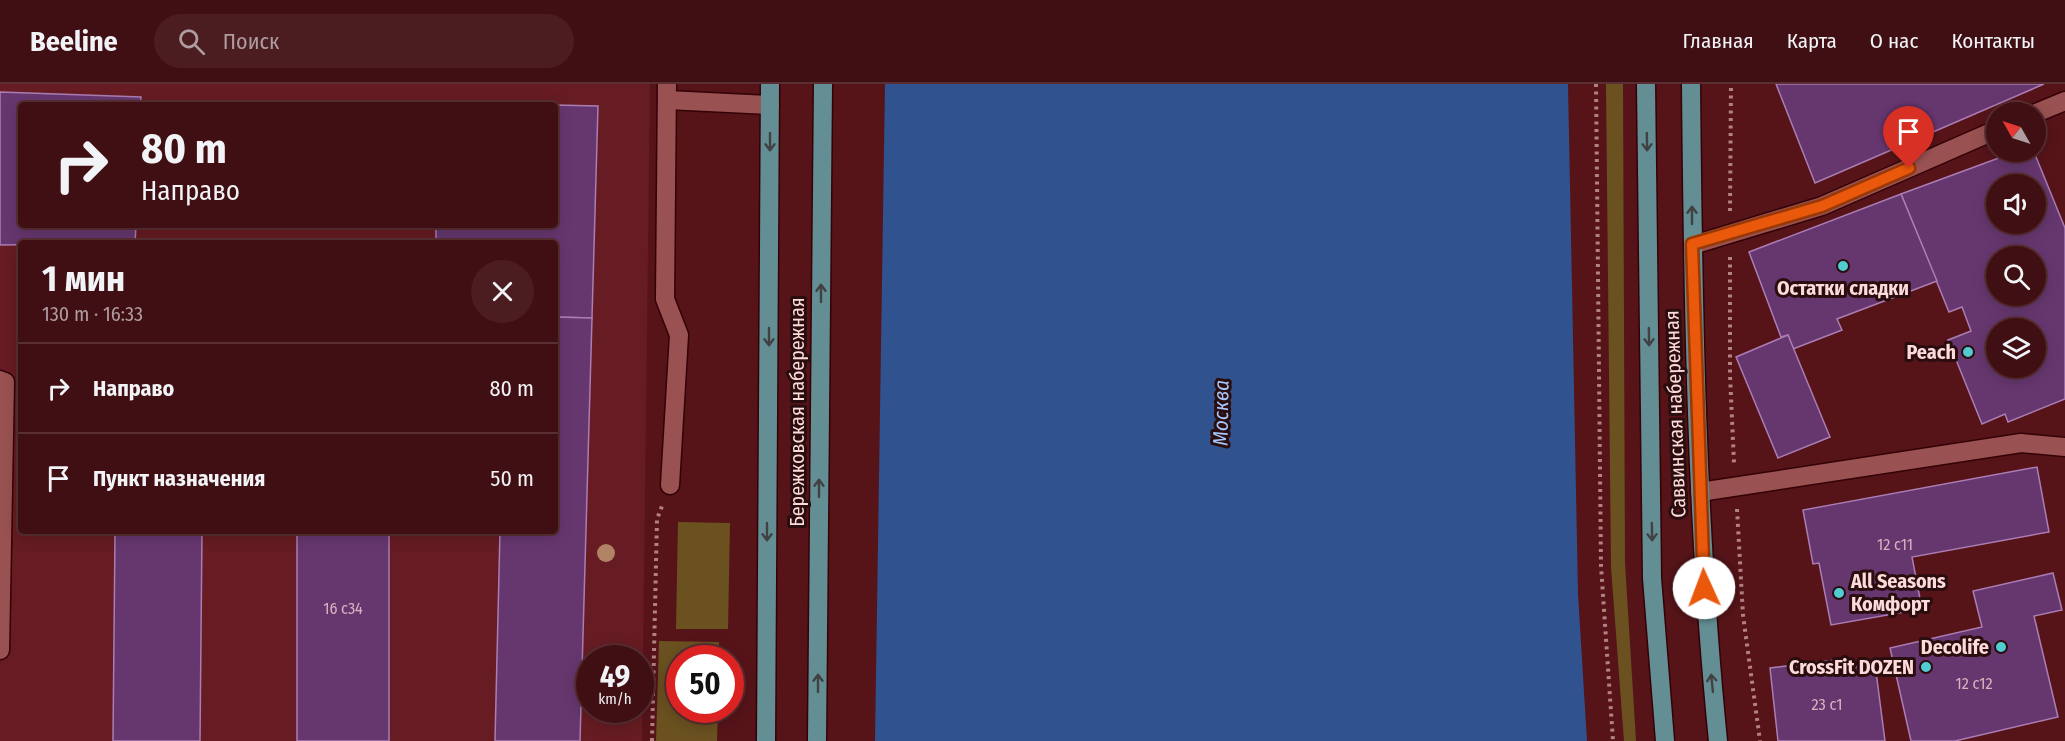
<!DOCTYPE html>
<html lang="ru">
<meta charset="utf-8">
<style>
:root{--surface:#400f13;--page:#4b1d21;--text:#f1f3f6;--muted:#ae9ca0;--line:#592f33}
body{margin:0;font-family:"Fira Sans Condensed",sans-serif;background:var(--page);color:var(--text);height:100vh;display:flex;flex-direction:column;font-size:22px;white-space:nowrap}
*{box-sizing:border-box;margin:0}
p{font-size:20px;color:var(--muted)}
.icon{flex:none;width:33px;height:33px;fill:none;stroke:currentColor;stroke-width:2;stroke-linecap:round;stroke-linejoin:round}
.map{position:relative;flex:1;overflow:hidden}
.sheet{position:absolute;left:18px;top:156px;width:540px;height:294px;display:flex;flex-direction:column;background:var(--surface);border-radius:6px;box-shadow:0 3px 15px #0003,0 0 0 2px var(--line)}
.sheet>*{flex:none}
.hud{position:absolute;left:18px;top:18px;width:540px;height:126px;border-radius:6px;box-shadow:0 3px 15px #0003,0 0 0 2px var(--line);background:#400f13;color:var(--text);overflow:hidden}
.needle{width:39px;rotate:309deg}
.controls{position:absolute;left:1986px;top:18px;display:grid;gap:12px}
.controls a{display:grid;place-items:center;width:60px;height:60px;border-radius:50%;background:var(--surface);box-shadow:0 3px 15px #0003,0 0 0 2px var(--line);font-size:30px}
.speed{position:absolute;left:576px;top:561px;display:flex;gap:12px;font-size:30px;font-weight:700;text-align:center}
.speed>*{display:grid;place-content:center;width:78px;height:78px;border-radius:50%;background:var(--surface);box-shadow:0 3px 15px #0003,0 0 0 2px var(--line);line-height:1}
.speed small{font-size:15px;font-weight:400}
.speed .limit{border:9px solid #d22;background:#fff;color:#111}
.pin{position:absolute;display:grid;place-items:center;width:51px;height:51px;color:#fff;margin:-62px -26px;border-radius:50% 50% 50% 0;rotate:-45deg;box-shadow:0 0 6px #0007}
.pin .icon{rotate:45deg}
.me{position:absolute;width:66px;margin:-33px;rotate:358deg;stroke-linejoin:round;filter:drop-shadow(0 0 4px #0008)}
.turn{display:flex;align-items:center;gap:21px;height:126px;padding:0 24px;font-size:27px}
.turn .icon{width:78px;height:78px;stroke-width:2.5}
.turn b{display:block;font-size:42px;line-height:51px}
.round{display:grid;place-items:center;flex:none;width:63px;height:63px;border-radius:32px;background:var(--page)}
.headline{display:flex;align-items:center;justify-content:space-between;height:102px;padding:0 24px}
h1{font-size:36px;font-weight:700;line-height:45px}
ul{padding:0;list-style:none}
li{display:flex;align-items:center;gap:18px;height:90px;padding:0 24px;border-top:2px solid var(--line)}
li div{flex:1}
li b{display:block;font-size:22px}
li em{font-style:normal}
header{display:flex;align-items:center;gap:36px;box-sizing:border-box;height:84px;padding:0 30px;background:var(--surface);border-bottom:2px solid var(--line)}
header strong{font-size:28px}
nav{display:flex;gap:33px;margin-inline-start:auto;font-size:21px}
.search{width:420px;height:54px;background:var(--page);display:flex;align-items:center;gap:15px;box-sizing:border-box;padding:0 21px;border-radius:33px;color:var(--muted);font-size:22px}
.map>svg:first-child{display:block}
.built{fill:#661c22;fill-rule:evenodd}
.green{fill:#6b5120}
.water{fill:#30528e}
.building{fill:#66376f;stroke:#ab7db4;stroke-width:1.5;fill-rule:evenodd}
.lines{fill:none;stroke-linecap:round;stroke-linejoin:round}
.minor-casing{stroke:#330207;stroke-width:21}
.major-casing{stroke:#330207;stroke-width:21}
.path{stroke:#b28183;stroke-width:4;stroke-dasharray:3 4.5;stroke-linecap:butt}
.minor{stroke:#995151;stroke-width:18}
.major{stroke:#638f94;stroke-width:18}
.tree{fill:#b28265}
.oneway{stroke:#414144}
.route-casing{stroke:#983908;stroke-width:15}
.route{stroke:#ea580c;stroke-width:10}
.poi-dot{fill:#51ccd3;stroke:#2a0d0e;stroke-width:2}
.labels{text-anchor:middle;stroke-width:6;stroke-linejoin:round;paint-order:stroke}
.number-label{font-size:16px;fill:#d8b2bf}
.poi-label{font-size:20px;font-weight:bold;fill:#fedbda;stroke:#2a0d0e;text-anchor:end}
.street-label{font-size:20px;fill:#fedbda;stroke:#2a0d0e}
.water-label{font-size:21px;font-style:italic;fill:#a6c5fa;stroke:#2a0d0e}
</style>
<header>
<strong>Beeline</strong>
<div class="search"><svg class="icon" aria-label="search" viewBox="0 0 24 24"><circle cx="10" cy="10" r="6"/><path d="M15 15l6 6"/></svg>Поиск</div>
<nav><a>Главная</a><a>Карта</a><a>О нас</a><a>Контакты</a></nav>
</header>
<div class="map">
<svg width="2065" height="657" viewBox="0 0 2065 657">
<rect width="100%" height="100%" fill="#561419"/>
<path class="built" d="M 0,0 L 650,0 L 642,657 L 0,657 ZM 21,21 L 555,21 L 555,141 L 21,141 ZM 21,159 L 555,159 L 555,447 L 21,447 ZM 590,574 L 640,574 L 640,626 L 590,626 Z"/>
<g class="green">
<polygon points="1606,0 1623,0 1625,479 1636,657 1624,657 1611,483"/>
<polygon points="678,438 730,439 728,545 676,545"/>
<polygon points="659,557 719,558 718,574 680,574 680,626 718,626 717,657 656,657"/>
</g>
<polygon class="water" points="885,0 1568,0 1578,510 1587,657 875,657"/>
<g class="building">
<polygon points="1776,0 2044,0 1815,99"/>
<polygon points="0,8 141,13 140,21 21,21 21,141 136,141 135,159 0,161"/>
<polygon points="439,18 553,21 439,21"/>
<polygon points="555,21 598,22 592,234 555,233 555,159 436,159 436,141 555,141"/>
<path d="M 2015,68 L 2034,68 L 2065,144 L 2065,315 L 2008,338 L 2005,330 L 1982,340 L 1948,256 L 1971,247 L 1962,223 L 1949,228 L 1901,110 ZM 1996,100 L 2036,100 L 2036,140 L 1996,140 ZM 1996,172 L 2036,172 L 2036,212 L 1996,212 ZM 1996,244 L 2036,244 L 2036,284 L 1996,284 Z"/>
<polygon points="1901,110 1937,197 1837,235 1842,246 1793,265 1788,251 1781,253 1749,168"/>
<polygon points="555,233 592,234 580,657 495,657 500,447 555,447"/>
<polygon points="1788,251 1830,353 1778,374 1736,273"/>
<polygon points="2037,383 2049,448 1912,473 1922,525 1831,541 1819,479 1813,480 1803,426"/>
<polygon points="74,447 202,447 200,657 113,657 115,448"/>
<rect x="297" y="447" width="92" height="210"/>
<polygon points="2053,489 2062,526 2034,532 2058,633 1955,657 1911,657 1890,564 1982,543 1973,507"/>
<polygon points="1843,575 1845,584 1875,580 1885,657 1778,657 1770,584"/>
</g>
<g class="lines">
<defs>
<g id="minor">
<polyline points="667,0 665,215 679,251 670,401"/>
<polyline points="667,16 770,21"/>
<polyline points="2036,29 2065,17"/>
<polyline points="1693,161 1822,122 1996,46"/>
<polyline points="0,296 5,298 0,566"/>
<polyline points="1700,408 2021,359 2065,363"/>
</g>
<g id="major">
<polyline points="1646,0 1652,494 1665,657"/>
<path d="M 1691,0 C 1693,219 1696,438 1718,657"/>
<polyline points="766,657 770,0"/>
<polyline points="817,657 823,0"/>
</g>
</defs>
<use href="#minor" class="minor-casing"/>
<use href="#major" class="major-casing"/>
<g class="path">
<polyline points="1596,0 1601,482 1613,657"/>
<polyline points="1730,127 1731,0"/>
<polyline points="1730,173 1730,291 1734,379"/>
<polyline points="1737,425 1743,531 1760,657"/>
<polyline points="652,657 657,435 662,422"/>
</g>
<use href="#minor" class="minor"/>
<use href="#major" class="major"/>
</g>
<circle class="tree" cx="606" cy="469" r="9"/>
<defs><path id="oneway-shaft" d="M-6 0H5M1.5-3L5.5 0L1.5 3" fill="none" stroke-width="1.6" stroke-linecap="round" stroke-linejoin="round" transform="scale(1.5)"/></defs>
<g class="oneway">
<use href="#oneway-shaft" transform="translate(770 58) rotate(90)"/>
<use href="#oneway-shaft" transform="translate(1647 58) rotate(89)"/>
<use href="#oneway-shaft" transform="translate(1692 131) rotate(-90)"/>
<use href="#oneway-shaft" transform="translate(821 209) rotate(-90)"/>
<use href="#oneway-shaft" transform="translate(769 253) rotate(90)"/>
<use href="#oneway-shaft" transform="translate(1649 253) rotate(89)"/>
<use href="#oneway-shaft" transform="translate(819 404) rotate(-90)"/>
<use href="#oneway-shaft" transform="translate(767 448) rotate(90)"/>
<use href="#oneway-shaft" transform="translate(1652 448) rotate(89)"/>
<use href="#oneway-shaft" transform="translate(818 599) rotate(-90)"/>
<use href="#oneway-shaft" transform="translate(1712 599) rotate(-96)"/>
</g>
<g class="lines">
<defs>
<polyline id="route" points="1704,504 1692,160 1822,122 1909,84"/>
</defs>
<use href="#route" class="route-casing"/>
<use href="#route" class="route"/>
</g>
<g class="poi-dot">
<circle cx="1843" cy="182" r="6"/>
<circle cx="1968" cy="268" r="6"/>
<circle cx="1839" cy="509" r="6"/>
<circle cx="2001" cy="563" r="6"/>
<circle cx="1926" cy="583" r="6"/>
</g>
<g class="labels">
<g class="number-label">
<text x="1895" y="466">12 с11</text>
<text x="343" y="530">16 с34</text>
<text x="1974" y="605">12 с12</text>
<text x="1827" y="626">23 с1</text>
</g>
<g class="poi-label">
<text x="1843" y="211" text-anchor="middle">Остатки сладки</text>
<text x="1956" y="275">Peach</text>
<text x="1851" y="504" text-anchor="start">All Seasons<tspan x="1851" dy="23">Комфорт</tspan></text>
<text x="1989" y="570">Decolife</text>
<text x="1914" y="590">CrossFit DOZEN</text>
</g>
<g class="street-label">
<text transform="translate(797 328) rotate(-90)" y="7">Бережковская набережная</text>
<text transform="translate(1675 330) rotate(-92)" y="7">Саввинская набережная</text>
</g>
<g class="water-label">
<text transform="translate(1221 329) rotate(-89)" y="7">Москва</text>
</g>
</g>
</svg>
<div class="controls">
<a><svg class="needle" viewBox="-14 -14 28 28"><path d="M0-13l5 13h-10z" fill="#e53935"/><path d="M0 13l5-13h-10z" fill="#ae9ca0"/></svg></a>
<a><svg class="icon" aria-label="sound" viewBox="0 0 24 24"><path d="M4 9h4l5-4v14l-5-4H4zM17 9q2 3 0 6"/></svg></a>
<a><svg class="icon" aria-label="search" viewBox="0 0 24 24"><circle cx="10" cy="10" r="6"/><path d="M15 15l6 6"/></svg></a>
<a><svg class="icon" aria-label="layers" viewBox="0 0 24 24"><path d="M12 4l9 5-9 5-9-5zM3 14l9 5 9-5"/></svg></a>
</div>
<div class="speed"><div>49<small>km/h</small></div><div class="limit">50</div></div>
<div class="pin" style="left:1909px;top:84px;background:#d93025"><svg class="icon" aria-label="arrive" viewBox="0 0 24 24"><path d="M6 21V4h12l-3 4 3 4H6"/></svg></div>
<svg class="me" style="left:1704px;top:504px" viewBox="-20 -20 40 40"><circle r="19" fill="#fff"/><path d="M0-13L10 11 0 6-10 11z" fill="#ea580c"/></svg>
<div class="hud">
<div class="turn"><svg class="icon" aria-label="right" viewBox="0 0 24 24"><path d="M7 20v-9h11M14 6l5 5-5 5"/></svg><div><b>80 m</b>Направо</div></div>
</div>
<section class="sheet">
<div class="headline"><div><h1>1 мин</h1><p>130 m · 16:33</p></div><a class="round"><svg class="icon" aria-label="close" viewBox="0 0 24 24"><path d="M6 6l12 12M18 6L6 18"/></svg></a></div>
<ul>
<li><svg class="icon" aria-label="right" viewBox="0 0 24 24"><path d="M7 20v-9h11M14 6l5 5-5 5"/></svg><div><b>Направо</b></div><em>80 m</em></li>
<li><svg class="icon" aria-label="arrive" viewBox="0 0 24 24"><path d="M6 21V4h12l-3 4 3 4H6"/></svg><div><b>Пункт назначения</b></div><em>50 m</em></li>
</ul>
</section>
</div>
